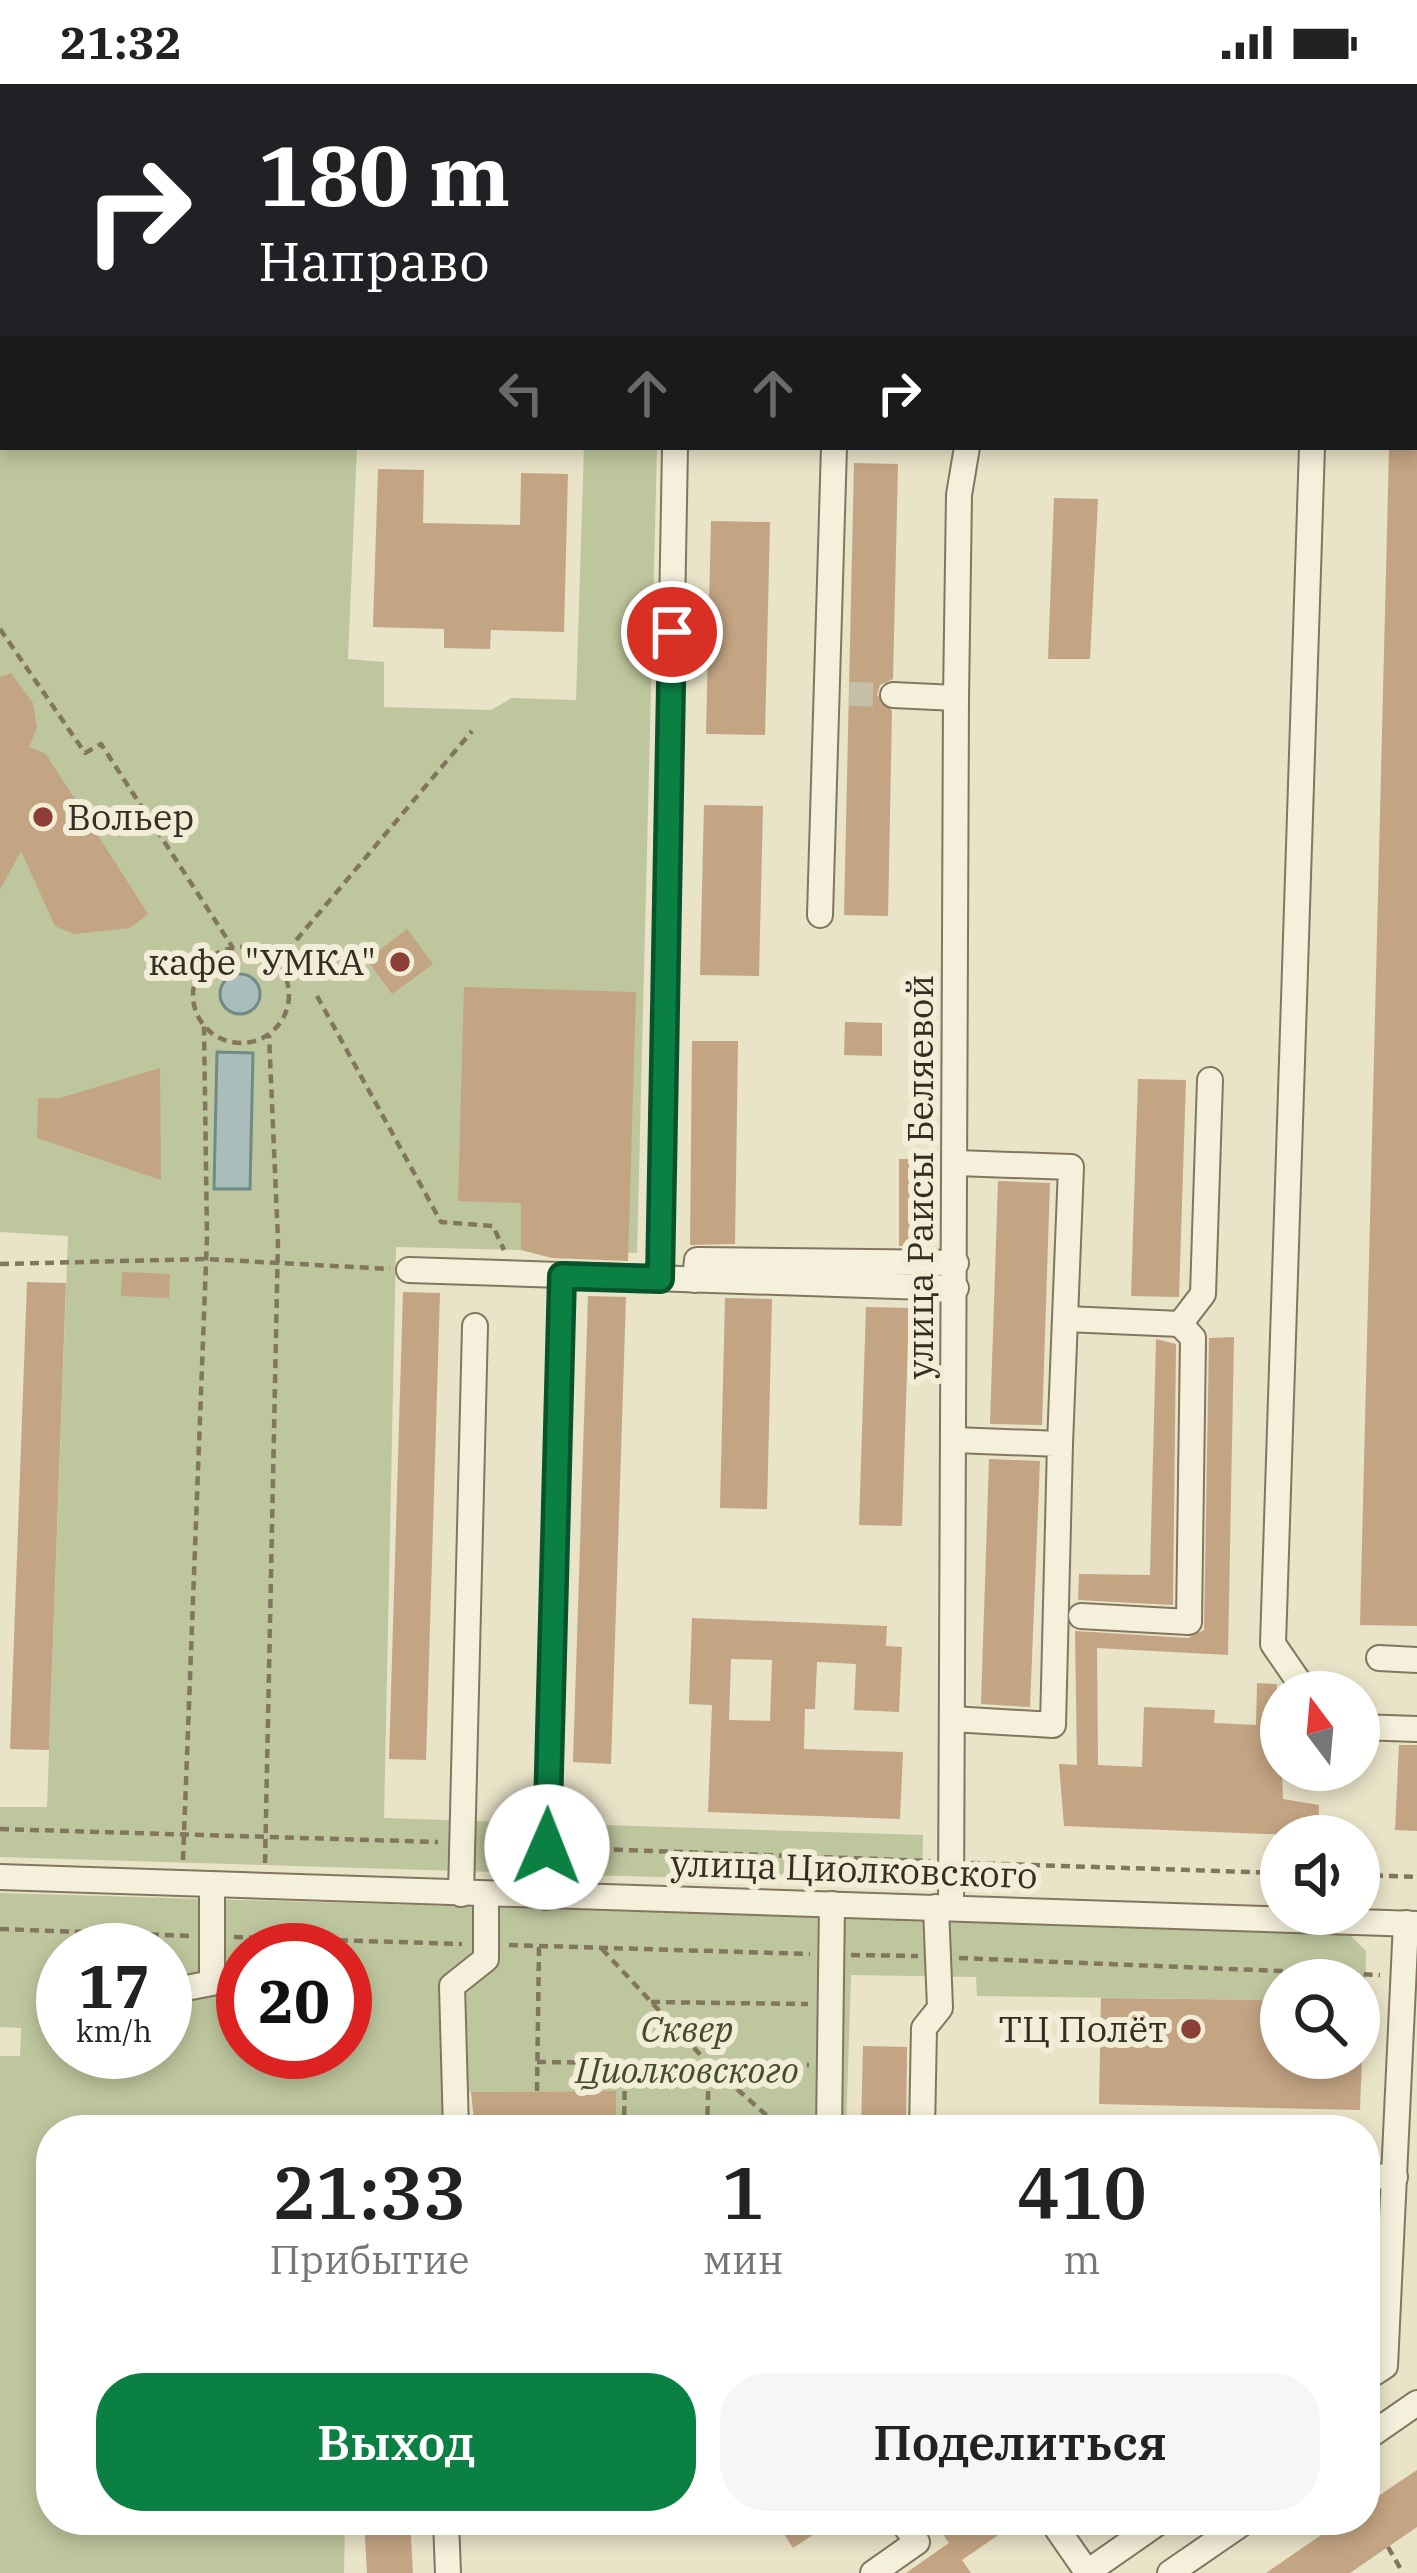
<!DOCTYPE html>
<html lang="ru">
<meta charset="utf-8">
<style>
:root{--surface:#fff;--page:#f6f6f6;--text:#222;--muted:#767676;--accent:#0b8043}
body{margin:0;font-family:"IBM Plex Serif",serif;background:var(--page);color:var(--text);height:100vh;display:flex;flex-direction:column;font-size:45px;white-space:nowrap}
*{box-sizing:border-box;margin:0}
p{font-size:39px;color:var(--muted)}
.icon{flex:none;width:66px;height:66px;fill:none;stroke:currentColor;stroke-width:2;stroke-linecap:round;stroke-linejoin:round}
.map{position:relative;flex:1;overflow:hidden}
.side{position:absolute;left:36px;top:2031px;width:1344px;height:420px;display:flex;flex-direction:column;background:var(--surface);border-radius:48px;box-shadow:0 6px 18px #0003}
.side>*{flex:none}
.top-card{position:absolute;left:0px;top:0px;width:1419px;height:366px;box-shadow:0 6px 18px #0003;background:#202124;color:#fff;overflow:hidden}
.needle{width:78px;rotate:344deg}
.buttons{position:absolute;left:1260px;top:1587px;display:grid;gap:24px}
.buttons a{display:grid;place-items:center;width:120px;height:120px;border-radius:50%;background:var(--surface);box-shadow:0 6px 18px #0003;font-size:60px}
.speed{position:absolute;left:36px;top:1839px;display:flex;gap:24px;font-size:60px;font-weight:700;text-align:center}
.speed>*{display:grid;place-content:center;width:156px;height:156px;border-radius:50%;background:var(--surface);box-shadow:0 6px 18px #0003;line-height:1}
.speed small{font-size:30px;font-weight:400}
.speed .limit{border:18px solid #d22;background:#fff;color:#111}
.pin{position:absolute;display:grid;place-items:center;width:102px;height:102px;color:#fff;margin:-51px;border:6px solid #fff;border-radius:50%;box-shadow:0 3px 12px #0007}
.me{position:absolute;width:132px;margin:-66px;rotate:1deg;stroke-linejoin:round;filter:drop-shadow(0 0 9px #0008)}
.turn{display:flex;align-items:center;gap:42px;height:252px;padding:0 60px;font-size:54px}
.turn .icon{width:156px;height:156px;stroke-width:2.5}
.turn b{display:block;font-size:84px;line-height:102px}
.lanes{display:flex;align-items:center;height:114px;padding:0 60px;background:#0003;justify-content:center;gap:60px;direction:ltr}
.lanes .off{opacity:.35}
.eta{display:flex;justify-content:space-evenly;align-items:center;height:204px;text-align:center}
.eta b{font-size:72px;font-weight:600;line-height:84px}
.button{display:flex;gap:24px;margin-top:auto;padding:24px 60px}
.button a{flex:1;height:138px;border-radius:48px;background:var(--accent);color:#fff;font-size:48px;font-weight:600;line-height:138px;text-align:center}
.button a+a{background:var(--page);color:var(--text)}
.status{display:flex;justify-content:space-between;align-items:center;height:84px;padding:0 60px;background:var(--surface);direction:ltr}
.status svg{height:33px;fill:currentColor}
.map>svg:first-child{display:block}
.green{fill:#bdc69d;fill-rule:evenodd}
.water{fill:#a9beba;stroke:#708b87;stroke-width:3}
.building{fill:#c3a483;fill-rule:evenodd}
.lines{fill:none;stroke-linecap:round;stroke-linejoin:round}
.minor-tunnel{stroke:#c5bfa7;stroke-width:24;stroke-dasharray:24 12;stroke-linecap:butt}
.minor-casing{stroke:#83765f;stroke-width:28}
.path{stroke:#83765f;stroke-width:4.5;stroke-dasharray:9 6;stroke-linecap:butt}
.minor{stroke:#f5f0db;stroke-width:24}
.route-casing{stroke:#07532c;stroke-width:30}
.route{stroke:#0b8043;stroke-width:21}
.poi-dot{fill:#8b3f37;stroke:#f2edd7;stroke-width:4.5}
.labels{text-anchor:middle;stroke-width:12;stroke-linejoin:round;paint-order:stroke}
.poi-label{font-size:36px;fill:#352d21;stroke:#f2edd7;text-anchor:end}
.street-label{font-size:36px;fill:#352d21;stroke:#f2edd7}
.park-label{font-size:36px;font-style:italic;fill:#424f2a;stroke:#f2edd7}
</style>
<div class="status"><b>21:32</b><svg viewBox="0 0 49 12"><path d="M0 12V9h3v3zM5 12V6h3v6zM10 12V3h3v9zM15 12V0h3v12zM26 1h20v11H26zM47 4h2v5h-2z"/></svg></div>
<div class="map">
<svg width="1417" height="2489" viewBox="0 0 1417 2489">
<rect width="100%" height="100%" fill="#e9e3c8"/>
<g class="green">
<polygon points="0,355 3,363 357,363 348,575 384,578 384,623 491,626 512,614 576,616 584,363 657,363 637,1169 396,1163 384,1734 923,1751 922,1801 0,1773 0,1723 47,1723 68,1152 0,1148"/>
<path d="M 0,1809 L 1347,1848 L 1366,1867 L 1365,1918 L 1359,1917 L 1359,1896 L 1281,1896 L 1281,1916 L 977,1912 L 976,1893 L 851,1891 L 846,2046 L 604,2046 L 604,2034 L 616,2034 L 616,2007 L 466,2008 L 443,2029 L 443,2046 L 51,2046 L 51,2436 L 345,2436 L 344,2489 L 0,2489 L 0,1972 L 20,1972 L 21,1944 L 0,1943 ZM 63,1866 L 165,1866 L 165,1968 L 63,1968 ZM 243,1866 L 345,1866 L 345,1968 L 243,1968 Z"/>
</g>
<g class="water">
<circle cx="240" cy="910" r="20"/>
<polygon points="217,968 253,969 250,1105 214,1105"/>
</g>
<g class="building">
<polygon points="1389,365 1417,366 1417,1542 1360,1541"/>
<polygon points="854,379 898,380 893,595 880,601 877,611 892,627 888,832 844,831"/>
<polygon points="378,385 424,386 423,439 520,441 521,389 568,390 564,548 491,546 490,565 444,564 444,545 373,543"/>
<polygon points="1054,414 1098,415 1090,575 1048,575"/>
<polygon points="711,437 770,438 765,651 706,650"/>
<polygon points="11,589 33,619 37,644 29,663 46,670 148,830 130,844 74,850 55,842 21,767 0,806 0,593"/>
<polygon points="704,721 763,722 759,892 700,891"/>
<polygon points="407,845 433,880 392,910 367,876"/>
<polygon points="464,903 636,908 628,1177 552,1174 521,1166 521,1119 458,1117"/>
<polygon points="845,938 882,939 882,972 844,971"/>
<polygon points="692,957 738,957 735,1160 690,1161"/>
<polygon points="160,984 161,1096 37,1054 38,1014 60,1014"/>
<polygon points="1138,995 1186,996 1179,1213 1131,1212"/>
<polygon points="899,1075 930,1075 929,1162 899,1162"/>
<polygon points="998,1097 1050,1099 1042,1341 990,1340"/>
<polygon points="122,1188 170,1190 169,1214 121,1212"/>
<polygon points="27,1198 66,1199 49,1666 10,1665"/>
<polygon points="403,1208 440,1209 426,1676 389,1675"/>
<polygon points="588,1212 626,1213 611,1680 573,1678"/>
<polygon points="725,1214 772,1215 767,1425 720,1424"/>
<polygon points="866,1223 909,1224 902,1442 859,1441"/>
<polygon points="1234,1253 1228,1571 1097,1564 1098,1681 1142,1683 1144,1623 1215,1626 1214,1639 1256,1641 1257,1599 1277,1600 1274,1659 1281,1659 1283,1715 1319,1721 1318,1752 1064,1742 1059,1680 1077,1681 1075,1547 1188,1554 1204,1546 1209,1254"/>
<polygon points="1156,1255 1176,1260 1173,1521 1078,1516 1079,1490 1150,1491"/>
<polygon points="989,1375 1040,1377 1030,1623 981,1620"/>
<path d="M 692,1534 L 887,1542 L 886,1562 L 902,1563 L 899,1628 L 854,1626 L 856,1580 L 817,1578 L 815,1625 L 805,1625 L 804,1665 L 903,1668 L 900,1735 L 708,1728 L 712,1621 L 689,1620 ZM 731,1575 L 772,1576 L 770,1637 L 729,1636 Z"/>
<polygon points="1399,1661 1417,1661 1417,1747 1395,1746"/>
<polygon points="1101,1914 1281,1916 1281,1974 1362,1974 1360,2026 1099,2020"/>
<polygon points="863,1962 907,1963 906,2046 861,2046"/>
<polygon points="616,2007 616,2034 604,2034 604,2046 475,2046 471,2008"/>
<polygon points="1417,2386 1417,2443 1350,2489 1266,2489 1343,2436 1365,2436 1365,2421"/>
<polygon points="364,2436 410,2436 413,2489 367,2489"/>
<polygon points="775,2436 836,2436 793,2464"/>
<polygon points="933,2436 990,2436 1000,2450 962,2476 971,2489 906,2489 949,2459"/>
</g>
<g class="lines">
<polyline class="minor-tunnel" points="849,610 893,611"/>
<defs>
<g id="minor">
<polyline points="404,0 410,3"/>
<polyline points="1216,0 1217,3"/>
<polyline points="473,3 480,0"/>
<polyline points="1267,3 1268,0"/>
<polyline points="1416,135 1417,136"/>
<polyline points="0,279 3,279"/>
<polyline points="0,326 3,326"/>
<polyline points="1416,340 1417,340"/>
<polyline points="893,611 956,614"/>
<polyline points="820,831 834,363"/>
<polyline points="957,1079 1071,1083 1060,1360"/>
<polyline points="409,1186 956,1204"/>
<polyline points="660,1195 675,363"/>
<polyline points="695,1196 697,1176 956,1179"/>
<polyline points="1066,1235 1180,1240 1203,1210 1210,996"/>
<polyline points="1081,1532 1189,1538 1193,1254 1180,1240"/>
<polyline points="1379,1574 1417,1576"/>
<polyline points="1306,1608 1273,1560 1312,363"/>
<polyline points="952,1635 1053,1641 1060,1360 954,1356"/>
<polyline points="1359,1643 1417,1645"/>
<polyline points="0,1793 1417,1840"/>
<polyline points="461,1810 475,1242"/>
<polyline points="546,1813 562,1191"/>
<polyline points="951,1824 956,614 959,411 967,363"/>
<polyline points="165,1908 212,1899 212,1802"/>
<polyline points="456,2046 452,1902 486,1875 486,1811"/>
<polyline points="829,2046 832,1820"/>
<polyline points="922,2046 924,1944 940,1924 936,1823"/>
<polyline points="1365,2092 1395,2093"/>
<polyline points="1365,2295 1385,2282 1406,1839"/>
<polyline points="1365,2355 1417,2319"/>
<polyline points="446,2436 448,2489"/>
<polyline points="1051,2436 1087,2488"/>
<polyline points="873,2489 917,2458 901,2436"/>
<polyline points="1086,2489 1162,2436"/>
<polyline points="1170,2489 1247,2436"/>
</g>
</defs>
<use href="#minor" class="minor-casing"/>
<g class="path">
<polyline points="0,545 85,669 101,660 233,864"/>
<circle cx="241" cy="911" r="48"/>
<polyline points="277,879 472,647"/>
<polyline points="317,912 441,1138 493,1142 504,1166"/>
<polyline points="0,1180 206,1175 390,1185"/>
<polyline points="0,1745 438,1758"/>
<polyline points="485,1760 528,1762"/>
<polyline points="569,1764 930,1777"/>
<polyline points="183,1776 207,1153 204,942"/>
<polyline points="265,1779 278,1156 269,951"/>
<polyline points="971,1779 1281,1789"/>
<polyline points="1359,1791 1417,1793"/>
<polyline points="0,1845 192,1852"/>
<polyline points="234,1853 462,1860"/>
<polyline points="509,1861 810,1870"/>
<polyline points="602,1865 709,1980 809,1981"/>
<polyline points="851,1871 918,1872"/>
<polyline points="959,1874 1380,1891"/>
<polyline points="651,1918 808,1920"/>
<polyline points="537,1978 709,1980 783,2046"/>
<polyline points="537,2007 539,1863"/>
<polyline points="624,2046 625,1977"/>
<polyline points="707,2046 709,1980"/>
<polyline points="1388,2463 1403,2489"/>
</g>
<use href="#minor" class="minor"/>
</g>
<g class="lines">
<defs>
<polyline id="route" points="547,1763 562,1192 660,1195 672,548"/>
</defs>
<use href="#route" class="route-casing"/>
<use href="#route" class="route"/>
</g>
<g class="poi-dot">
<circle cx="43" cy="733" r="12"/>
<circle cx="400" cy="878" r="12"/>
<circle cx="1191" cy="1945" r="12"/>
</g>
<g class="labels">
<g class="poi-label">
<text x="67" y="746" text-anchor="start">Вольер</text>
<text x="376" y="891">кафе "УМКА"</text>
<text x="1167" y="1958">ТЦ Полёт</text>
</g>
<g class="street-label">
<text transform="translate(920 1093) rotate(-90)" y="13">улица Раисы Беляевой</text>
<text transform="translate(854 1785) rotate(2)" y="13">улица Циолковского</text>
</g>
<g class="park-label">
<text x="687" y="1958">Сквер<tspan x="687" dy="41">Циолковского</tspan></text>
</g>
</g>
</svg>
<div class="buttons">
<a><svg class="needle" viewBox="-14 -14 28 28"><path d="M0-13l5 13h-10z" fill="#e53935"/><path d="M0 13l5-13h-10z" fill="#767676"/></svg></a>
<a><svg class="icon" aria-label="sound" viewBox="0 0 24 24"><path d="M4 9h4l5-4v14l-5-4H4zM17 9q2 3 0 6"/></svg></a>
<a><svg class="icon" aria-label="search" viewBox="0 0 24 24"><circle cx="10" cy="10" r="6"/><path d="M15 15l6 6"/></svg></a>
</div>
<div class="speed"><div>17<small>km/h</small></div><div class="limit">20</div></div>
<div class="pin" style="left:672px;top:548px;background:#d93025"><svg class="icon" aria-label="arrive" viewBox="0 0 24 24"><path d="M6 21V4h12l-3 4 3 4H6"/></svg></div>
<svg class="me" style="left:547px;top:1763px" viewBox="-20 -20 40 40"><circle r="19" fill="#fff"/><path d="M0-13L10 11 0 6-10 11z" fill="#0b8043"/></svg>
<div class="top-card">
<div class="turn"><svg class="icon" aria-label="right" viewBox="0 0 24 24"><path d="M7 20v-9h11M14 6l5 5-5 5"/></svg><div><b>180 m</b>Направо</div></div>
<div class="lanes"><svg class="icon off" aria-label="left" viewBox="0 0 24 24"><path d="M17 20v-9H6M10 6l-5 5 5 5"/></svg><svg class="icon off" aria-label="ahead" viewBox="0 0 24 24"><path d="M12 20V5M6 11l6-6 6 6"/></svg><svg class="icon off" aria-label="ahead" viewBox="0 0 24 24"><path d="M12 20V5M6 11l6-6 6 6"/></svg><svg class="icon" aria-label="right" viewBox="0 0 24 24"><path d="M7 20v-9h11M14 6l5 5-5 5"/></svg></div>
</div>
<section class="side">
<div class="eta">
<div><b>21:33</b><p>Прибытие</p></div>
<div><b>1</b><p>мин</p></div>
<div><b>410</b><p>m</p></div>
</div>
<div class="button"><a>Выход</a><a>Поделиться</a></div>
</section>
</div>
